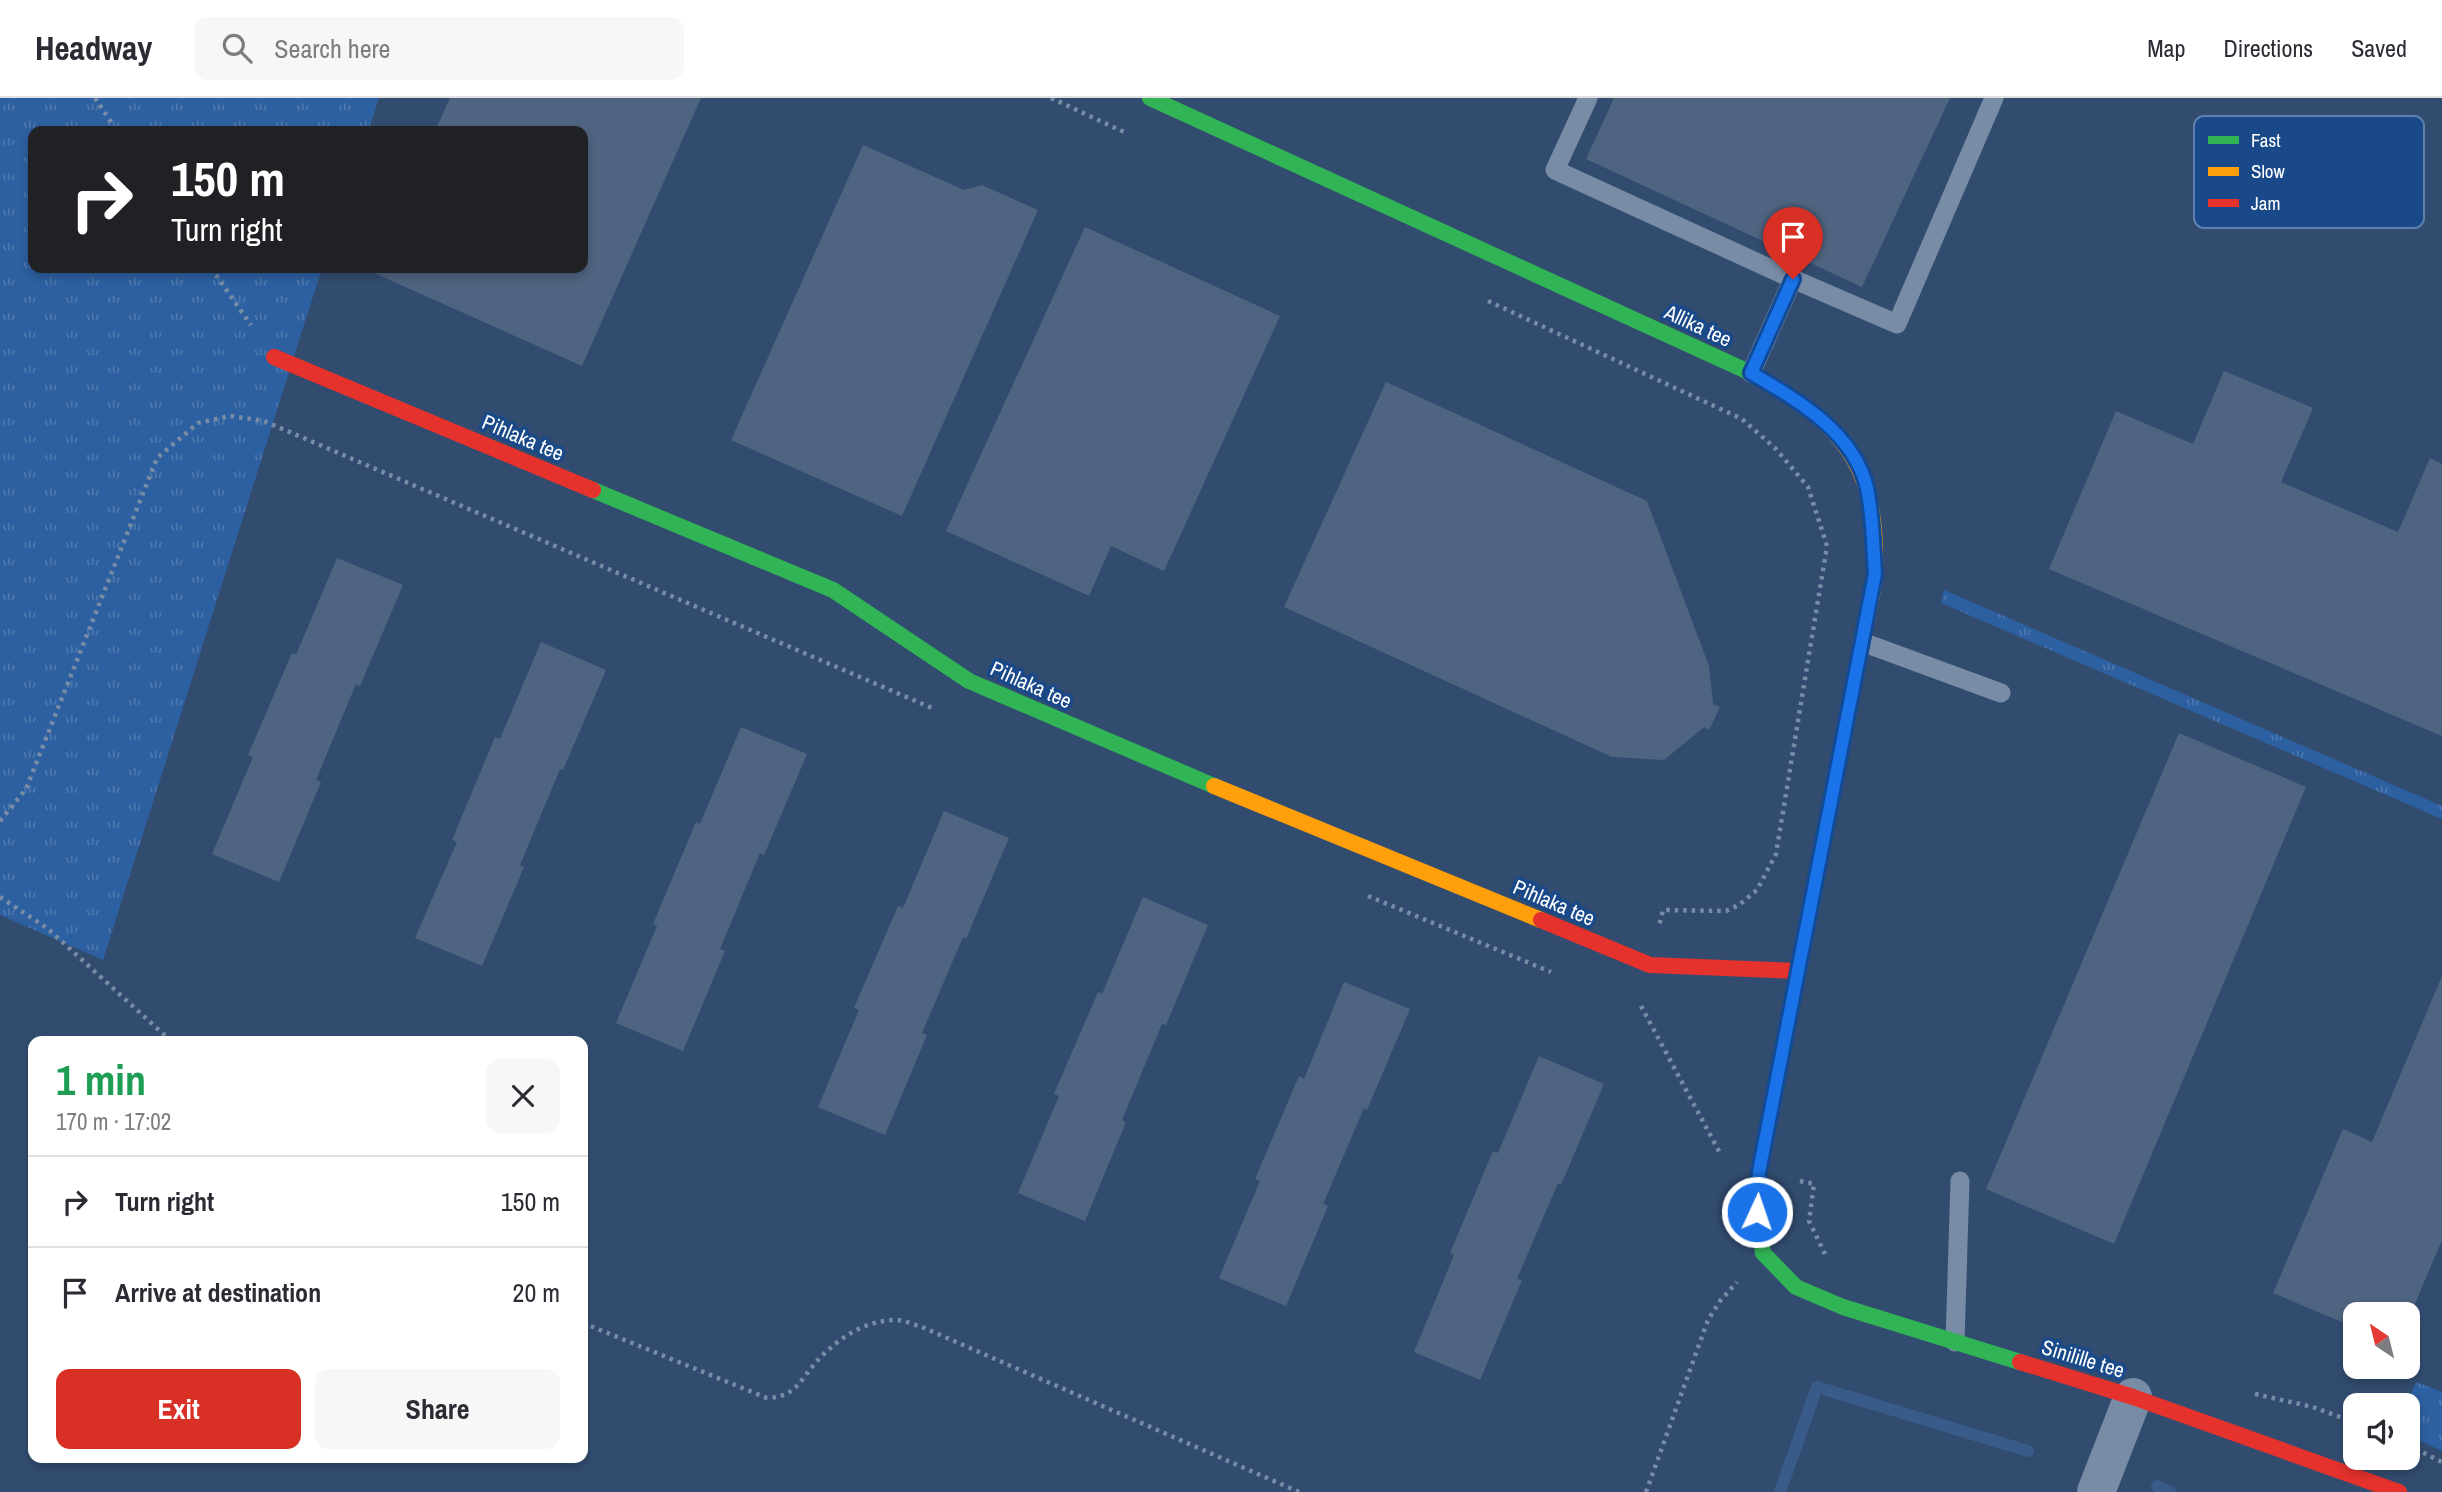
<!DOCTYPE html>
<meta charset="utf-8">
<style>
:root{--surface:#fff;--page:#f7f7f7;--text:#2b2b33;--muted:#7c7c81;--line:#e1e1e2;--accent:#d93025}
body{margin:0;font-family:"Archivo Narrow",sans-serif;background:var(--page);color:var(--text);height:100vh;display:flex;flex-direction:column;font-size:26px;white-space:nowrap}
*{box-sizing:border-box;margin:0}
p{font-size:23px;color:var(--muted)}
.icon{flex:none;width:38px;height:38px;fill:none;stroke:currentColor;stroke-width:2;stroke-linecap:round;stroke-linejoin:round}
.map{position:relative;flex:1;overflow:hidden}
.details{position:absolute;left:28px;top:938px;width:560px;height:427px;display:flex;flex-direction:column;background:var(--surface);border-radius:14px;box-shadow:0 4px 10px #0003}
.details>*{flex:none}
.hud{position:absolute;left:28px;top:28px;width:560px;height:147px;border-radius:14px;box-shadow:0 4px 10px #0003;background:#202124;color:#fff;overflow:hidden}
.needle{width:46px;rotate:325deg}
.controls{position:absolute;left:2343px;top:1204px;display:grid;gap:14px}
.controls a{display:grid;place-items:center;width:77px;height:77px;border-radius:14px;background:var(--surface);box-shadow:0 4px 10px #0003;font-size:35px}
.pin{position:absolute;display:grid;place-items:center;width:60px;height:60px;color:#fff;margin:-72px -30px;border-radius:50% 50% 50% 0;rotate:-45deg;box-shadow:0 0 7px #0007}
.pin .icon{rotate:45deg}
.me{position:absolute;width:77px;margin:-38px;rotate:3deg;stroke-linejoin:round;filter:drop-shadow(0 0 5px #0008)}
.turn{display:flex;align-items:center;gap:24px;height:147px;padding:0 28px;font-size:32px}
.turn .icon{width:91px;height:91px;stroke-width:2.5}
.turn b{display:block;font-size:49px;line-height:60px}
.round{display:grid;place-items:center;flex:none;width:74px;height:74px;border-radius:14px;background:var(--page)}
.headline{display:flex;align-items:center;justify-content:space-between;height:119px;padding:0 28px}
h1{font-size:42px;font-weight:800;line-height:52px;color:#1e9e55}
.primary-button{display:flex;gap:14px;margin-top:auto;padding:14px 28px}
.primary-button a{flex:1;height:80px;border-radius:14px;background:var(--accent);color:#fff;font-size:28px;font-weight:800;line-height:80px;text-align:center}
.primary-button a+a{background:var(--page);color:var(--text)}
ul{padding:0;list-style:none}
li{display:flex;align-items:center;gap:21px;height:91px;padding:0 28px;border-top:2px solid var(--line)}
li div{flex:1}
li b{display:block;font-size:26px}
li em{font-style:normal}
header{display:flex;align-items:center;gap:42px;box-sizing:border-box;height:98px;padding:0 35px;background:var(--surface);border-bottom:2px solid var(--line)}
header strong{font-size:33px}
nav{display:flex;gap:38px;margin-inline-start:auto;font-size:24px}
.search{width:490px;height:63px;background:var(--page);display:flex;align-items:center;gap:18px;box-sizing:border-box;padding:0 24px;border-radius:14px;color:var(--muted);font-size:26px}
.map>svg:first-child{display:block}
.grass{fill:url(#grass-tufts)}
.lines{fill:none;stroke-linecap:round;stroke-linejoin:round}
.stream{stroke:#385b89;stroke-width:12}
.building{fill:#4f6480}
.path{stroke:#798ca5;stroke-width:4.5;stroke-dasharray:3.5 5;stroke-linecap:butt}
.lane{stroke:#798ca5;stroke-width:19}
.street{stroke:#798ca5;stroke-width:38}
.fast{stroke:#30b455;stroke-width:16}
.slow{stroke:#ff9f0a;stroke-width:16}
.jam{stroke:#e5322d;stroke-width:16}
.route-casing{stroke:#114b97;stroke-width:18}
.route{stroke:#1a73e8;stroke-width:12}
.labels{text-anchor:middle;stroke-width:7;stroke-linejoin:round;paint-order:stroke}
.street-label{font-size:21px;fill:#fff;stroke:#194989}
.key{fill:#194989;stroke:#5e80ac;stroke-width:2}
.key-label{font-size:19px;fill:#fff}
</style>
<header>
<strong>Headway</strong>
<div class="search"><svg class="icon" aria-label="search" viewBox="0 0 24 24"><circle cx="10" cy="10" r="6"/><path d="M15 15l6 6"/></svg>Search here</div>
<nav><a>Map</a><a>Directions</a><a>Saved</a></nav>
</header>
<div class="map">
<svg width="2442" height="1394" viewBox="0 0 2442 1394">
<defs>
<pattern id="grass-tufts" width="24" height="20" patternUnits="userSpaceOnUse" patternTransform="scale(1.75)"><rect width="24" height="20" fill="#2d60a0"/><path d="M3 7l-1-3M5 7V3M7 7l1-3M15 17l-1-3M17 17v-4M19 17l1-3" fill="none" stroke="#4c78ae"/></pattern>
</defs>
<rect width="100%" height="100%" fill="#324c70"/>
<g class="grass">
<polygon points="0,0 379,0 368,33 33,33 33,170 322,170 103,862 0,817"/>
<polygon points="1944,492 2442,708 2442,721 1941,505"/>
<polygon points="2416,1284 2442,1294 2442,1353 2408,1337 2406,1307"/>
</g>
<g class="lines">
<g class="stream">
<polyline points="2157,1388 2170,1394"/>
<polyline points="1780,1394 1817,1289 2028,1353"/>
</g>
</g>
<g class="building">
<polygon points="450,0 701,0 582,268 372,174 374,170 583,170 583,33 435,33"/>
<polygon points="1614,0 1950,0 1862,189 1586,61"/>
<polygon points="863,47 964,92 982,87 1038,112 902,418 731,342"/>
<polygon points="1085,129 1280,218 1164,473 1111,448 1089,498 946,433"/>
<polygon points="2224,273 2313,310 2281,384 2398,434 2430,360 2442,366 2442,638 2049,471 2116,313 2193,346"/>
<polygon points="1386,284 1647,403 1709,568 1713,606 1720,609 1709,632 1704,629 1664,662 1612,659 1284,509"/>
<polygon points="337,460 403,487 360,588 356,586 316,682 321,684 279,784 212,756 253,659 248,657 292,555 296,557"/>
<polygon points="541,544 606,572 563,672 560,671 520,767 524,769 482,868 415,840 457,744 452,742 495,639 500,641"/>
<polygon points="741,629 807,656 764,757 760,755 720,851 725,853 683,953 616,925 657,828 653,826 696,724 700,726"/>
<polygon points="2179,635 2306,689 2114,1146 1986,1091"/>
<polygon points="944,713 1009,740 966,841 963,839 922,935 927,937 885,1037 818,1009 859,912 854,910 898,808 903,810"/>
<polygon points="1143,799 1208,827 1166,927 1162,926 1122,1022 1126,1024 1085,1123 1018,1095 1059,998 1054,996 1098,894 1102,896"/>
<polygon points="2442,878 2442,1142 2408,1222 2408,1216 2356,1216 2356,1230 2273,1195 2343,1031 2372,1044"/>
<polygon points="1344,884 1410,911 1367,1012 1364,1010 1323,1106 1328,1108 1286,1208 1219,1180 1260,1083 1255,1081 1299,978 1304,981"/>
<polygon points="1539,958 1604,986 1561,1087 1558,1085 1517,1181 1522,1182 1480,1282 1414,1254 1454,1157 1450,1155 1493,1053 1498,1055"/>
</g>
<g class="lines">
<g class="path">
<polyline points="95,0 117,33"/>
<polyline points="1051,0 1124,34"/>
<polyline points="211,170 251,227"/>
<polyline points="1488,203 1742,321 1776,351 1808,389 1827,448 1776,756 1757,792 1739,807 1726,813 1663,812 1659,828"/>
<polyline points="0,723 26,691 157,360 198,325 230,318 264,323 932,610"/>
<polyline points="1368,798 1551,874"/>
<polyline points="0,799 47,830 171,943"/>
<polyline points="1641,908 1721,1057"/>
<polyline points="1800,1083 1814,1086 1809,1123 1825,1156"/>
<path d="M 583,1225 L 767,1300 C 796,1299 800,1282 817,1263 C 837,1241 865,1222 896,1222 C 905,1222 914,1227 922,1229 L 1299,1394"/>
<polyline points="2255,1296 2313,1309 2356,1325"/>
<polyline points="2408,1347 2442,1364"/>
<polyline points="1646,1394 1708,1222 1720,1203 1737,1184"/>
</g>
<g class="lane">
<polyline points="1588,0 1555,72 1793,181 1751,275"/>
<polyline points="1793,181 1897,226 1994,0"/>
<polyline points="1862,544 2001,595"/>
<polyline points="1955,1244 1960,1083"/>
</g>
<polyline class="street" points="2096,1394 2133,1299"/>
<g class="fast">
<polyline points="1150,0 1751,275 1772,287"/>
<polyline points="593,392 833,492 969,583 1214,688"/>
<polyline points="1811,804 1759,1074 1757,1114 1763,1155 1796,1189 1843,1209 2020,1264"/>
</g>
<g class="slow">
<path d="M 1772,287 C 1854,338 1877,377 1875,474 C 1874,497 1866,521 1862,544"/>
<polyline points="1214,688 1541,822"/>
</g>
<g class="jam">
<polyline points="274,259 593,392"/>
<polyline points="1811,804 1862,544"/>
<polyline points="1541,822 1650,867 1798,873"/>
<polyline points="2020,1264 2133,1299 2399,1394"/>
</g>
</g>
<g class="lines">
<defs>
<path id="route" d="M 1757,1114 L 1759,1074 L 1875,476 C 1873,448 1873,418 1867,390 C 1854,334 1797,302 1751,275 L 1793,181"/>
</defs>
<use href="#route" class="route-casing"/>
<use href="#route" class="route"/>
</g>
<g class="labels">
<g class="street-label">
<text transform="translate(1698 228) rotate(25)" y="7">Allika tee</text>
<text transform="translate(523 340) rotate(23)" y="7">Pihlaka tee</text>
<text transform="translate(1031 587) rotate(24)" y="7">Pihlaka tee</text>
<text transform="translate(1554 805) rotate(23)" y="7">Pihlaka tee</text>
<text transform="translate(2083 1261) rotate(17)" y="7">Sinilille tee</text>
</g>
</g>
<rect x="2194" y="18" width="230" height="112" rx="10" class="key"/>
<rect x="2208" y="38" width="31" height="8" fill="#30b455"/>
<rect x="2208" y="69" width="31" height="9" fill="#ff9f0a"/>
<rect x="2208" y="101" width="31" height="8" fill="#e5322d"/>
<g class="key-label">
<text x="2251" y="49">Fast</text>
<text x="2251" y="80">Slow</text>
<text x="2251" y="112">Jam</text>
</g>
</svg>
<div class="controls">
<a><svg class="needle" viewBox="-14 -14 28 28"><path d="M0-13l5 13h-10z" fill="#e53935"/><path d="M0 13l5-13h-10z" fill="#7c7c81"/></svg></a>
<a><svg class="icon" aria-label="sound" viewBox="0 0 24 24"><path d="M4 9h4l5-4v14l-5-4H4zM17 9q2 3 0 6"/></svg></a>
</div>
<div class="pin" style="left:1793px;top:181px;background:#d93025"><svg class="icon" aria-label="arrive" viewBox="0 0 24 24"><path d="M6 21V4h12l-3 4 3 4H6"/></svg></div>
<svg class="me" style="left:1757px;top:1114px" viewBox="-20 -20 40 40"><circle r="17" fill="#1a73e8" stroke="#fff" stroke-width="3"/><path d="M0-11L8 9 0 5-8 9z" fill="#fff"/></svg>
<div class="hud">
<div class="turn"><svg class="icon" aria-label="right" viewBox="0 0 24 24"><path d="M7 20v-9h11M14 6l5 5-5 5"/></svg><div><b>150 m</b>Turn right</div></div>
</div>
<section class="details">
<div class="headline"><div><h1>1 min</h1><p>170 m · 17:02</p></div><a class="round"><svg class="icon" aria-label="close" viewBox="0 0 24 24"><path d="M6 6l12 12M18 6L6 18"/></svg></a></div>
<ul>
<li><svg class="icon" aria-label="right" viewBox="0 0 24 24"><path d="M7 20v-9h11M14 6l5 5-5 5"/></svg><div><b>Turn right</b></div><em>150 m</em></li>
<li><svg class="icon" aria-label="arrive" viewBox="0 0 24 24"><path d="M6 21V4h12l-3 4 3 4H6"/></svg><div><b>Arrive at destination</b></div><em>20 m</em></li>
</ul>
<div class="primary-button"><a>Exit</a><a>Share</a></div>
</section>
</div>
